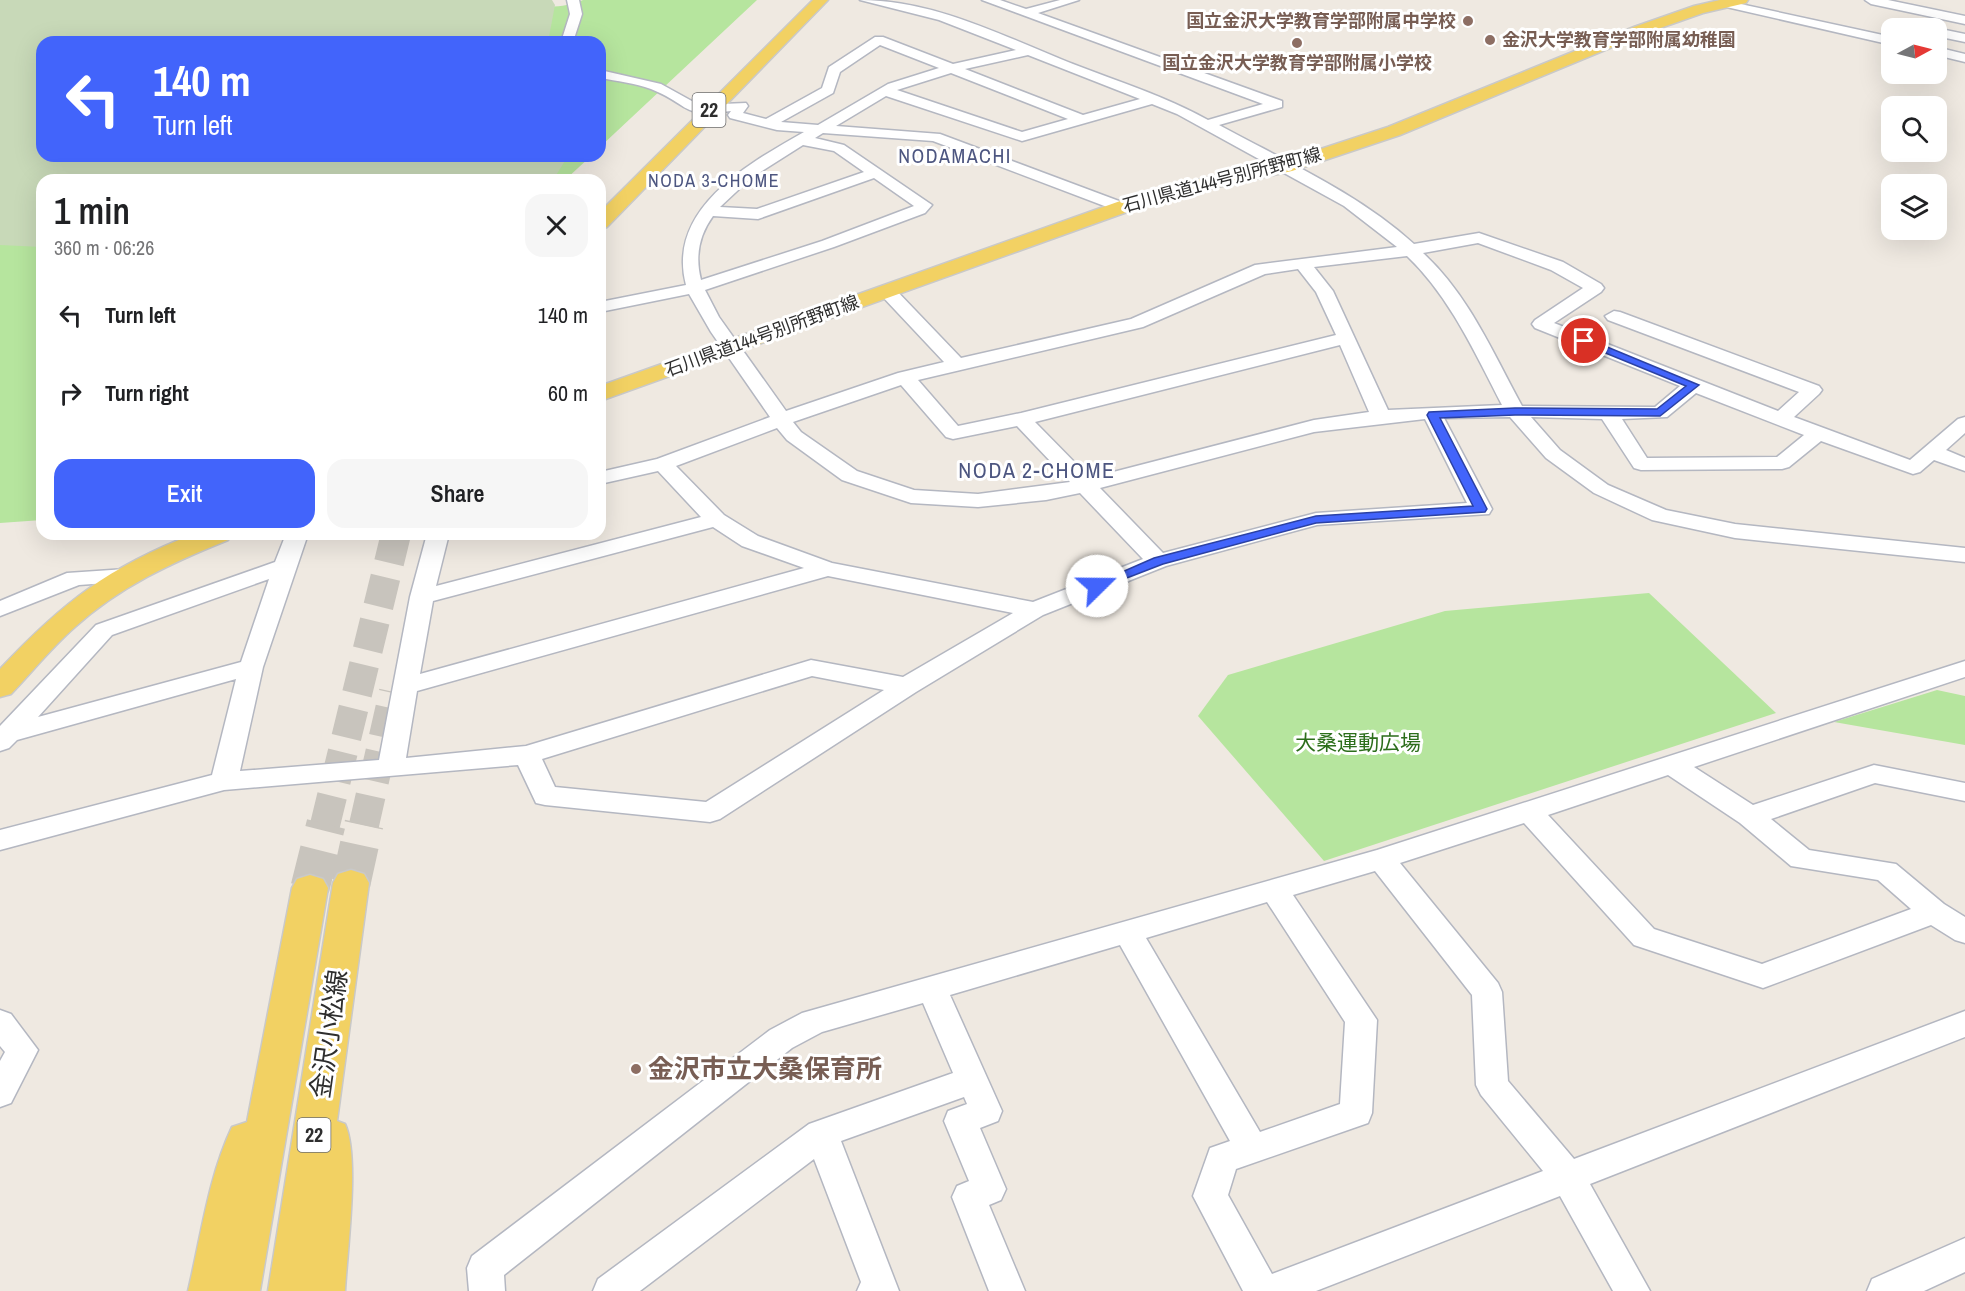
<!DOCTYPE html>
<meta charset="utf-8">
<style>
:root{--surface:#fff;--page:#f6f6f6;--text:#202124;--muted:#757577;--accent:#4264fb}
body{margin:0;font-family:"Archivo Narrow","Noto Sans JP",sans-serif;background:var(--page);color:var(--text);height:100vh;display:flex;flex-direction:column;font-size:22px;white-space:nowrap}
*{box-sizing:border-box;margin:0}
p{font-size:20px;color:var(--muted)}
.icon{flex:none;width:33px;height:33px;fill:none;stroke:currentColor;stroke-width:2;stroke-linecap:round;stroke-linejoin:round}
.map{position:relative;flex:1;overflow:hidden}
.sheet{position:absolute;left:36px;top:174px;width:570px;height:366px;display:flex;flex-direction:column;background:var(--surface);border-radius:18px;box-shadow:0 6px 24px #0002}
.sheet>*{flex:none}
.guide{position:absolute;left:36px;top:36px;width:570px;height:126px;border-radius:18px;box-shadow:0 6px 24px #0002;background:#4264fb;color:#fff;overflow:hidden}
.needle{width:39px;rotate:83deg}
.tools{position:absolute;left:1881px;top:18px;display:grid;gap:12px}
.tools a{display:grid;place-items:center;width:66px;height:66px;border-radius:12px;background:var(--surface);box-shadow:0 6px 24px #0002;font-size:30px}
.pin{position:absolute;display:grid;place-items:center;width:51px;height:51px;color:#fff;margin:-26px;border:3px solid #fff;border-radius:50%;box-shadow:0 2px 6px #0007}
.me{position:absolute;width:66px;margin:-33px;rotate:68deg;stroke-linejoin:round;filter:drop-shadow(0 0 4px #0008)}
.turn{display:flex;align-items:center;gap:21px;height:126px;padding:0 18px;font-size:27px}
.turn .icon{width:78px;height:78px;stroke-width:2.5}
.turn b{display:block;font-size:42px;line-height:51px}
.round{display:grid;place-items:center;flex:none;width:63px;height:63px;border-radius:18px;background:var(--page)}
.summary{display:flex;align-items:center;justify-content:space-between;height:102px;padding:0 18px}
h1{font-size:36px;font-weight:600;line-height:45px}
.button{display:flex;gap:12px;margin-top:auto;padding:12px 18px}
.button a{flex:1;height:69px;border-radius:18px;background:var(--accent);color:#fff;font-size:24px;font-weight:600;line-height:69px;text-align:center}
.button a+a{background:var(--page);color:var(--text)}
ul{padding:0;list-style:none}
li{display:flex;align-items:center;gap:18px;height:78px;padding:0 18px}
li div{flex:1}
li b{display:block;font-size:22px}
li em{font-style:normal}
.map>svg:first-child{display:block}
.green{fill:#b6e59e}
.cemetery{fill:#c8d9b8}
.lines{fill:none;stroke-linecap:round;stroke-linejoin:round}
.major-tunnel-far1{stroke:#c8c4bd;stroke-width:30;stroke-dasharray:30 15;stroke-linecap:butt}
.major-tunnel{stroke:#c8c4bd;stroke-width:39;stroke-dasharray:39 20;stroke-linecap:butt}
.minor-casing{stroke:#b4b7c1;stroke-width:3}
.major-casing{stroke:#c9c9c9;stroke-width:3}
.minor{fill:#fff;fill-rule:evenodd}
.major{fill:#f2d163;fill-rule:evenodd}
.route{fill:#4264fb;stroke:#2b41a3;stroke-width:1.5}
.education-dot{fill:#8d6e63;stroke:#fff;stroke-width:2}
.labels{text-anchor:middle;stroke-width:6;stroke-linejoin:round;paint-order:stroke}
.far-education-label{font-size:18px;font-weight:bold;fill:#785e54;stroke:#fff;text-anchor:end}
.far-street-label{font-size:18px;fill:#2e2e2e;stroke:#fff}
.far-neighbourhood-label{font-size:18px;letter-spacing:1.5px;fill:#4d5680;stroke:#fff}
.shield{fill:#fff;stroke:#6d6d6d;stroke-width:1.5}
.shield-label{font-size:20px;font-weight:bold;fill:#2e2e2e}
.far-quarter-label{font-size:20px;letter-spacing:1.5px;fill:#4d5680;stroke:#fff}
.park-label{font-size:21px;fill:#2c6e1b;stroke:#fff}
.neighbourhood-label{font-size:22px;letter-spacing:1.5px;fill:#4d5680;stroke:#fff}
.near-street-label{font-size:26px;fill:#2e2e2e;stroke:#fff}
.near-education-label{font-size:26px;font-weight:bold;fill:#785e54;stroke:#fff;text-anchor:start}
</style>
<div class="map">
<svg width="1965" height="1291" viewBox="0 0 1965 1291">
<rect width="100%" height="100%" fill="#efe9e1"/>
<g class="green">
<path d="M 132,0 L 506,0 C 532,6 558,11 583,0 L 757,0 L 600,147 L 600,42 L 42,42 L 42,156 L 591,156 L 565,180 L 42,180 L 42,520 L 0,523 L 0,23 Z"/>
<polygon points="1649,593 1776,713 1324,861 1198,716 1228,675 1445,611"/>
<polygon points="1937,690 1965,696 1965,745 1834,722"/>
</g>
<polygon class="cemetery" points="0,0 552,0 555,5 548,42 42,42 42,156 568,156 553,180 42,180 42,247 0,245"/>
<g class="lines">
<g class="major-tunnel-far1">
<polyline points="325,825 396,534"/>
<polyline points="364,825 394,692"/>
</g>
<g class="major-tunnel">
<polyline points="351,883 364,824"/>
<polyline points="310,888 326,824"/>
</g>
<defs>
<g id="minor">
<polygon points="567,0 579,0 582,14 573,42 561,42 570,14"/>
<path d="M 860,0 C 935,0 1005,37 1073,64 C 1119,82 1165,96 1208,120 L 1263,104 L 982,0 L 1000,0 L 1026,9 L 1060,0 L 1079,0 L 1038,13 L 1282,101 L 1282,107 L 1219,125 C 1285,161 1358,193 1414,244 L 1479,233 L 1563,262 L 1601,284 L 1604,288 L 1601,292 L 1554,323 L 1778,411 L 1799,392 L 1608,320 L 1605,316 L 1614,311 L 1620,312 L 1819,386 L 1822,390 L 1819,394 L 1794,417 L 1910,460 L 1958,419 L 1965,417 L 1965,433 L 1946,450 L 1965,458 L 1965,471 L 1934,460 L 1920,472 L 1913,474 L 1821,441 L 1789,467 L 1782,469 L 1641,470 L 1634,468 L 1602,419 L 1531,417 L 1560,450 L 1608,485 L 1666,510 L 1735,524 L 1965,548 L 1965,562 L 1735,538 L 1652,520 L 1594,493 L 1546,458 L 1510,417 L 1444,418 L 1492,509 L 1489,514 L 1317,525 L 1166,566 L 1043,615 L 916,692 L 720,819 L 710,822 L 545,805 L 536,803 L 518,765 L 224,790 L 0,850 L 0,830 L 212,775 L 236,679 L 17,740 L 9,748 L 0,751 L 0,726 L 96,625 L 275,562 L 286,534 L 308,534 L 263,667 L 240,771 L 379,760 L 410,597 L 427,534 L 449,534 L 436,586 L 701,517 L 658,471 L 600,484 L 600,472 L 657,459 L 770,417 L 711,332 L 689,294 L 600,312 L 600,302 L 686,285 C 666,209 748,164 804,132 L 777,130 L 730,118 L 728,115 L 731,111 C 680,118 691,105 651,89 C 635,83 617,81 600,78 L 600,70 L 661,84 L 699,105 L 746,103 L 748,106 L 743,113 L 766,119 L 822,88 L 829,67 L 875,37 L 883,37 L 953,64 L 1016,50 L 939,20 ZM 880,45 L 939,68 L 888,84 L 818,125 L 781,122 L 833,93 L 840,72 ZM 1028,55 L 1140,99 L 1083,115 L 965,69 ZM 951,73 L 1068,119 L 1022,132 L 897,90 ZM 886,96 L 1022,141 L 1152,104 L 1177,114 L 1344,206 L 1397,247 L 1255,265 L 1131,319 L 961,358 L 893,287 L 881,287 L 878,291 L 881,295 L 944,362 L 898,373 L 786,411 L 719,317 L 705,290 L 834,247 L 925,213 L 932,205 L 844,145 L 815,138 L 823,133 L 933,141 L 1115,210 L 1127,210 L 1129,207 L 1127,204 L 940,134 L 836,126 ZM 803,145 L 834,151 L 864,172 L 757,209 L 720,207 L 751,178 ZM 874,178 L 914,206 L 822,241 L 701,280 C 695,257 699,235 713,216 L 758,219 ZM 1478,243 L 1551,270 L 1583,288 L 1535,320 L 1532,324 L 1535,328 L 1680,386 L 1655,407 L 1522,406 C 1493,353 1468,294 1423,253 ZM 1407,256 C 1450,297 1475,353 1502,405 L 1388,410 L 1333,291 L 1314,267 ZM 1298,269 L 1316,292 L 1336,335 L 1021,413 L 958,426 L 918,380 L 1143,327 L 1265,274 ZM 1340,345 L 1369,412 L 1314,420 L 1090,478 L 1035,422 ZM 901,385 L 946,437 L 953,439 L 1017,426 L 1070,482 L 978,494 L 914,490 L 857,471 L 801,432 L 793,422 ZM 1696,393 L 1804,435 L 1777,457 L 1647,458 L 1622,419 L 1667,417 ZM 1425,419 L 1467,503 L 1316,513 L 1163,553 L 1100,488 L 1314,432 ZM 777,428 L 787,440 L 842,480 L 911,503 L 978,507 L 1046,500 L 1080,493 L 1143,559 L 1033,602 L 832,563 L 758,536 L 724,515 L 676,466 ZM 713,527 L 742,546 L 804,568 L 420,674 L 433,601 ZM 828,576 L 1013,613 L 903,677 L 811,660 L 526,746 L 406,758 L 417,691 ZM 269,579 L 241,662 L 38,717 L 112,635 ZM 812,676 L 884,690 L 706,802 L 555,787 L 542,759 Z"/>
<polygon points="1722,0 1892,37 1892,45 1722,6"/>
<polygon points="1865,0 1888,0 1965,16 1965,24 1871,4"/>
<polygon points="1936,28 1965,34 1965,42 1936,36"/>
<polygon points="1936,47 1965,54 1965,62 1936,55"/>
<polygon points="126,569 134,571 137,576 134,581 79,585 0,616 0,601 67,573"/>
<path d="M 1965,661 L 1965,677 L 1694,767 L 1753,805 L 1874,765 L 1965,783 L 1965,801 L 1875,783 L 1771,819 L 1809,850 L 1896,864 L 1944,904 L 1965,917 L 1965,943 L 1955,940 L 1931,925 L 1763,988 L 1634,945 L 1524,823 L 1400,863 L 1498,983 L 1502,992 L 1508,1081 L 1574,1159 L 1965,1011 L 1965,1037 L 1590,1184 L 1650,1291 L 1613,1291 L 1560,1196 L 1316,1291 L 1243,1291 L 1193,1196 L 1210,1148 L 1230,1141 L 1120,945 L 950,995 L 1002,1111 L 998,1121 L 980,1128 L 1006,1189 L 1001,1200 L 989,1205 L 1025,1291 L 989,1291 L 952,1197 L 957,1186 L 969,1181 L 944,1121 L 948,1111 L 967,1104 L 964,1097 L 841,1141 L 899,1291 L 857,1291 L 861,1282 L 814,1159 L 640,1291 L 593,1291 L 598,1279 L 809,1124 L 953,1073 L 923,1003 L 822,1032 L 792,1048 L 504,1275 L 505,1291 L 469,1291 L 467,1268 L 472,1256 L 770,1030 L 802,1013 L 1377,850 ZM 1668,775 L 1740,823 L 1791,866 L 1878,880 L 1911,909 L 1762,964 L 1654,929 L 1548,815 ZM 1375,871 L 1472,995 L 1476,1085 L 1481,1095 L 1543,1171 L 1272,1274 L 1228,1195 L 1236,1169 L 1368,1123 L 1372,1113 L 1377,1020 L 1293,895 ZM 1267,902 L 1345,1022 L 1340,1104 L 1260,1132 L 1146,938 Z"/>
<polygon points="0,1010 11,1014 38,1050 11,1103 0,1107 0,1061 5,1052 0,1046"/>
<polygon points="1965,1238 1965,1272 1924,1291 1867,1291 1872,1279"/>
</g>
<g id="major">
<polygon points="813,0 828,0 607,227 600,229 600,212"/>
<polygon points="1720,0 1748,0 1746,3 1703,13 1646,33 1400,135 1292,171 1166,198 600,401 600,386 1154,189 1281,162 1388,127 1634,27 1694,6"/>
<path d="M 194,534 L 232,534 L 228,540 C 173,562 119,587 75,627 C 52,647 32,672 11,694 L 0,697 L 0,669 C 62,603 108,567 194,534 Z"/>
<path d="M 351,870 L 364,874 L 369,883 L 337,1121 L 345,1124 C 360,1156 347,1252 345,1291 L 268,1291 L 333,883 L 338,874 Z"/>
<path d="M 310,875 L 323,879 L 328,888 L 260,1291 L 188,1291 C 201,1237 208,1178 232,1127 L 247,1122 L 292,888 L 297,879 Z"/>
</g>
</defs>
<use href="#minor" class="minor-casing"/>
<use href="#major" class="major-casing"/>
<use href="#minor" class="minor"/>
<use href="#major" class="major"/>
</g>
<polygon class="route" points="1581,339 1588,339 1699,385 1660,416 1515,415 1440,418 1487,509 1485,512 1316,523 1163,564 1101,588 1092,588 1090,586 1154,558 1316,516 1473,506 1427,415 1429,412 1515,408 1657,409 1686,386 1581,343"/>
<g class="education-dot">
<circle cx="1468" cy="21" r="6"/>
<circle cx="1490" cy="40" r="6"/>
<circle cx="1297" cy="43" r="6"/>
<circle cx="636" cy="1069" r="6"/>
</g>
<g class="labels">
<g class="far-education-label">
<text x="1456" y="27">国立金沢大学教育学部附属中学校</text>
<text x="1502" y="46" text-anchor="start">金沢大学教育学部附属幼稚園</text>
<text x="1297" y="69" text-anchor="middle">国立金沢大学教育学部附属小学校</text>
</g>
<g class="far-street-label">
<text transform="translate(1222 180) rotate(-15)" y="6">石川県道144号別所野町線</text>
<text transform="translate(762 336) rotate(-20)" y="6">石川県道144号別所野町線</text>
</g>
<g class="far-neighbourhood-label">
<text x="714" y="187">NODA 3-CHOME</text>
</g>
<g class="shield">
<rect x="692.5" y="93" width="33" height="34" rx="4.5"/>
<rect x="297.5" y="1118" width="33" height="34" rx="4.5"/>
</g>
<g class="shield-label">
<text x="709" y="117">22</text>
<text x="314" y="1142">22</text>
</g>
<g class="far-quarter-label">
<text x="955" y="163">NODAMACHI</text>
</g>
<g class="park-label">
<text x="1358" y="750">大桑運動広場</text>
</g>
<g class="neighbourhood-label">
<text x="1037" y="478">NODA 2-CHOME</text>
</g>
<g class="near-street-label">
<text transform="translate(329 1034) rotate(-82)" y="9">金沢小松線</text>
</g>
<g class="near-education-label">
<text x="648" y="1078">金沢市立大桑保育所</text>
</g>
</g>
</svg>
<div class="tools">
<a><svg class="needle" viewBox="-14 -14 28 28"><path d="M0-13l5 13h-10z" fill="#e53935"/><path d="M0 13l5-13h-10z" fill="#757577"/></svg></a>
<a><svg class="icon" aria-label="search" viewBox="0 0 24 24"><circle cx="10" cy="10" r="6"/><path d="M15 15l6 6"/></svg></a>
<a><svg class="icon" aria-label="layers" viewBox="0 0 24 24"><path d="M12 4l9 5-9 5-9-5zM3 14l9 5 9-5"/></svg></a>
</div>
<div class="pin" style="left:1584px;top:341px;background:#d93025"><svg class="icon" aria-label="arrive" viewBox="0 0 24 24"><path d="M6 21V4h12l-3 4 3 4H6"/></svg></div>
<svg class="me" style="left:1097px;top:586px" viewBox="-20 -20 40 40"><circle r="19" fill="#fff"/><path d="M0-13L10 11 0 6-10 11z" fill="#4264fb"/></svg>
<div class="guide">
<div class="turn"><svg class="icon" aria-label="left" viewBox="0 0 24 24"><path d="M17 20v-9H6M10 6l-5 5 5 5"/></svg><div><b>140 m</b>Turn left</div></div>
</div>
<section class="sheet">
<div class="summary"><div><h1>1 min</h1><p>360 m · 06:26</p></div><a class="round"><svg class="icon" aria-label="close" viewBox="0 0 24 24"><path d="M6 6l12 12M18 6L6 18"/></svg></a></div>
<ul>
<li><svg class="icon" aria-label="left" viewBox="0 0 24 24"><path d="M17 20v-9H6M10 6l-5 5 5 5"/></svg><div><b>Turn left</b></div><em>140 m</em></li>
<li><svg class="icon" aria-label="right" viewBox="0 0 24 24"><path d="M7 20v-9h11M14 6l5 5-5 5"/></svg><div><b>Turn right</b></div><em>60 m</em></li>
</ul>
<div class="button"><a>Exit</a><a>Share</a></div>
</section>
</div>
